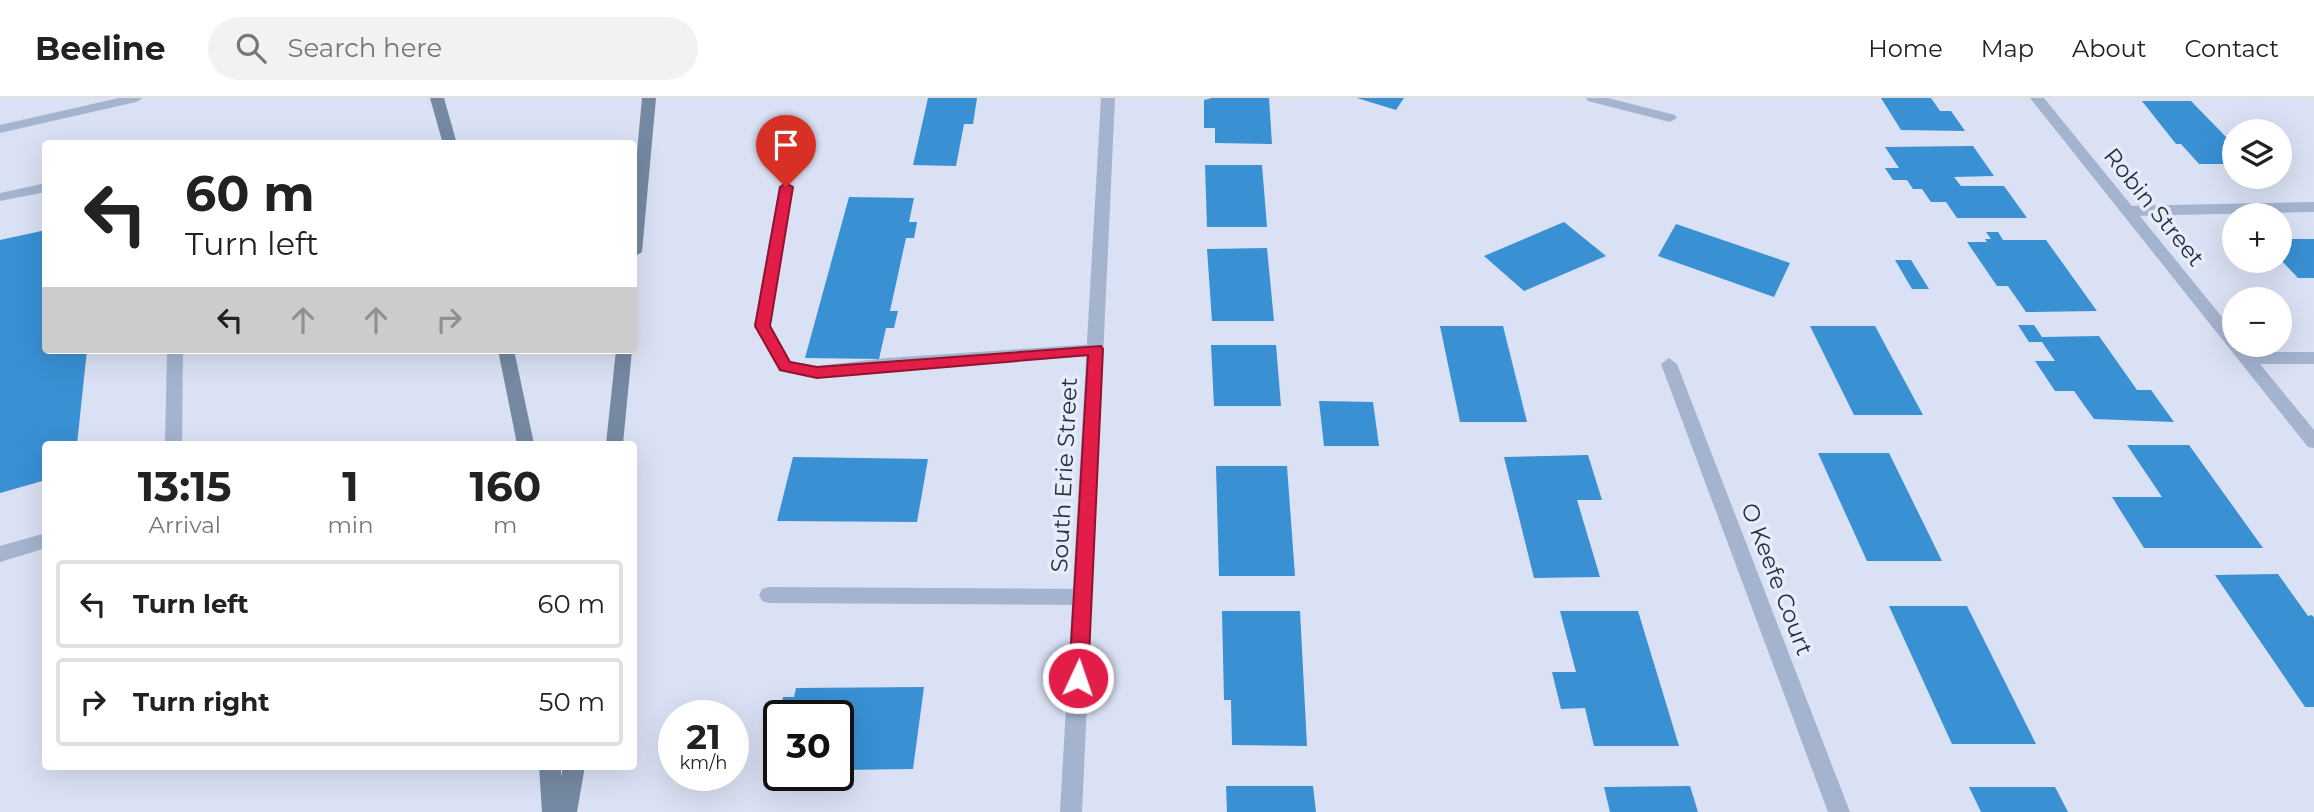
<!DOCTYPE html>
<meta charset="utf-8">
<style>
:root{--surface:#fff;--page:#f2f2f2;--text:#222;--muted:#767676;--line:#e0e0e0}
body{margin:0;font-family:Montserrat,sans-serif;background:var(--page);color:var(--text);height:100vh;display:flex;flex-direction:column;font-size:26px;white-space:nowrap}
*{box-sizing:border-box;margin:0}
p{font-size:23px;color:var(--muted)}
.icon{flex:none;width:38px;height:38px;fill:none;stroke:currentColor;stroke-width:2;stroke-linecap:round;stroke-linejoin:round}
.map{position:relative;flex:1;overflow:hidden}
.drawer{position:absolute;left:42px;top:343px;width:595px;height:329px;display:flex;flex-direction:column;background:var(--surface);border-radius:7px;box-shadow:0 7px 28px #0002}
.drawer>*{flex:none}
.guide{position:absolute;left:42px;top:42px;width:595px;height:214px;border-radius:7px;box-shadow:0 7px 28px #0002;background:#fff;color:var(--text);overflow:hidden}
.fabs{position:absolute;left:2222px;top:21px;display:grid;gap:14px}
.fabs a{display:grid;place-items:center;width:70px;height:70px;border-radius:50%;background:var(--surface);box-shadow:0 7px 28px #0002;font-size:35px}
.speed{position:absolute;left:658px;top:602px;display:flex;gap:14px;font-size:35px;font-weight:700;text-align:center}
.speed>*{display:grid;place-content:center;width:91px;height:91px;border-radius:50%;background:var(--surface);box-shadow:0 7px 28px #0002;line-height:1}
.speed small{font-size:18px;font-weight:400}
.speed .limit{border:4px solid #111;border-radius:10px;background:#fff;color:#111}
.pin{position:absolute;display:grid;place-items:center;width:60px;height:60px;color:#fff;margin:-72px -30px;border-radius:50% 50% 50% 0;rotate:-45deg;box-shadow:0 0 7px #0007}
.pin .icon{rotate:45deg}
.me{position:absolute;width:77px;margin:-38px;rotate:3deg;stroke-linejoin:round;filter:drop-shadow(0 0 5px #0008)}
.turn{display:flex;align-items:center;gap:24px;height:147px;padding:0 28px;font-size:32px}
.turn .icon{width:91px;height:91px;stroke-width:2.5}
.turn b{display:block;font-size:49px;line-height:60px}
.lanes{display:flex;align-items:center;height:66px;padding:0 28px;background:#0003;justify-content:center;gap:35px;direction:ltr}
.lanes .off{opacity:.35}
.eta{display:flex;justify-content:space-evenly;align-items:center;height:119px;text-align:center}
.eta b{font-size:42px;font-weight:700;line-height:49px}
ul{padding:0;list-style:none}
li{display:flex;align-items:center;gap:21px;height:88px;margin:0 14px 10px;padding:0 14px;border:4px solid var(--line);border-radius:7px}
li div{flex:1}
li b{display:block;font-size:26px}
li em{font-style:normal}
header{display:flex;align-items:center;gap:42px;box-sizing:border-box;height:98px;padding:0 35px;background:var(--surface);border-bottom:2px solid var(--line)}
header strong{font-size:33px}
nav{display:flex;gap:38px;margin-inline-start:auto;font-size:24px}
.search{width:490px;height:63px;background:var(--page);display:flex;align-items:center;gap:18px;box-sizing:border-box;padding:0 24px;border-radius:38px;color:var(--muted);font-size:26px}
.map>svg:first-child{display:block}
.building{fill:#3990d3}
.lines{fill:none;stroke-linecap:round;stroke-linejoin:round}
.lane{fill:#a4b3ce;fill-rule:evenodd}
.street{fill:#a4b3ce;fill-rule:evenodd}
.secondary{fill:#7589a2;fill-rule:evenodd}
.route{fill:#e11d48;stroke:#92132f;stroke-width:2}
.labels{text-anchor:middle;stroke-width:7;stroke-linejoin:round;paint-order:stroke}
.street-label{font-size:23px;fill:#272f39;stroke:#e7ecfb}
</style>
<header>
<strong>Beeline</strong>
<div class="search"><svg class="icon" aria-label="search" viewBox="0 0 24 24"><circle cx="10" cy="10" r="6"/><path d="M15 15l6 6"/></svg>Search here</div>
<nav><a>Home</a><a>Map</a><a>About</a><a>Contact</a></nav>
</header>
<div class="map">
<svg width="2314" height="714" viewBox="0 0 2314 714">
<rect width="100%" height="100%" fill="#dae1f4"/>
<g class="building">
<polygon points="928,0 977,0 973,26 964,26 956,68 913,67"/>
<polygon points="1212,0 1269,0 1272,46 1215,45 1215,30 1204,30 1204,2"/>
<polygon points="1357,0 1404,0 1396,12"/>
<polygon points="1881,0 1931,0 1940,13 1951,13 1965,33 1901,32"/>
<polygon points="2142,3 2191,3 2229,42 2235,42 2235,66 2199,66 2181,46 2176,46"/>
<polygon points="1973,48 1994,78 1954,79 1961,88 2004,88 2027,120 1957,120 1946,104 1931,104 1922,91 1913,91 1907,82 1893,82 1885,70 1899,70 1885,49"/>
<polygon points="1205,67 1262,67 1267,129 1207,129"/>
<polygon points="849,99 914,100 909,124 917,124 914,140 906,140 890,213 898,213 894,230 886,230 879,261 805,260"/>
<polygon points="1564,124 1606,158 1524,193 1484,158"/>
<polygon points="1676,126 1790,165 1774,199 1658,158"/>
<polygon points="46,132 46,252 87,252 77,346 46,346 46,382 0,395 0,142"/>
<polygon points="1986,134 1998,134 2003,142 2046,142 2097,213 2026,214 2008,188 1997,188 1967,144 1987,144 1985,141 1991,141"/>
<polygon points="2280,141 2314,141 2314,180 2298,180 2280,161"/>
<polygon points="1267,150 1274,223 1212,223 1207,151"/>
<polygon points="1895,162 1911,162 1929,191 1912,191"/>
<polygon points="2018,227 2034,227 2042,239 2099,238 2137,292 2151,292 2174,324 2094,321 2074,293 2055,293 2035,263 2055,263 2042,244 2029,244"/>
<polygon points="1440,228 1503,228 1527,324 1460,324"/>
<polygon points="1810,228 1875,228 1923,317 1854,317"/>
<polygon points="1211,247 1276,247 1281,308 1214,308"/>
<polygon points="1319,303 1373,304 1379,348 1324,348"/>
<polygon points="2127,347 2189,347 2263,450 2144,450 2112,399 2162,399"/>
<polygon points="1818,355 1889,355 1942,463 1867,463"/>
<polygon points="1588,357 1602,402 1577,402 1600,479 1534,480 1504,359"/>
<polygon points="793,359 928,361 917,424 777,423"/>
<polygon points="1216,368 1287,368 1295,478 1219,478"/>
<polygon points="2278,476 2308,518 2312,517 2314,520 2314,609 2305,609 2215,477"/>
<polygon points="1889,508 1967,508 2036,646 1952,646"/>
<polygon points="1222,513 1300,513 1307,648 1232,647 1231,602 1224,602"/>
<polygon points="1560,513 1638,513 1679,648 1594,648 1585,610 1561,611 1552,574 1576,574"/>
<polygon points="924,589 913,671 838,672 838,618 779,618 783,599 794,599 796,590"/>
<polygon points="1226,688 1313,688 1316,714 1227,714"/>
<polygon points="1690,688 1698,714 1610,714 1604,689"/>
<polygon points="1969,689 2055,689 2068,714 1981,714"/>
</g>
<g class="lines">
<g class="lane">
<polygon points="119,0 143,0 136,4 0,35 0,27"/>
<polygon points="1586,0 1608,0 1675,17 1677,20 1670,24 1588,3"/>
<polygon points="46,85 46,94 0,103 0,95"/>
<polygon points="786,85 793,89 770,227 790,263 817,268 887,260 1096,246 1104,252 1096,258 887,272 817,280 779,272 754,227 779,89"/>
<polygon points="2314,104 2314,114 2128,118 2121,113 2128,108"/>
<polygon points="167,252 183,252 182,346 165,346"/>
<polygon points="46,435 46,450 0,464 0,448"/>
<polygon points="769,489 1082,491 1089,493 1092,499 1089,505 1082,507 769,505 762,503 759,497 762,491"/>
</g>
<g class="street">
<polygon points="1101,0 1115,0 1082,714 1060,714"/>
<polygon points="2030,0 2044,0 2235,235 2235,247 2245,247 2251,254 2314,254 2314,266 2260,266 2314,332 2314,350 2308,349"/>
<polygon points="1669,260 1677,266 1850,714 1828,714 1661,266"/>
</g>
<g class="secondary">
<polygon points="430,0 444,0 457,46 443,46"/>
<polygon points="642,0 656,0 642,154 634,159 634,86"/>
<polygon points="498,252 514,252 534,346 517,346"/>
<polygon points="616,252 632,252 623,346 606,346"/>
<polygon points="539,668 561,668 561,679 563,668 585,668 577,714 542,714"/>
</g>
</g>
<polygon class="route" points="786,85 793,89 770,228 790,264 817,269 1101,248 1103,251 1088,580 1085,585 1078,588 1072,585 1069,580 1088,257 817,280 780,272 755,228 780,89"/>
<g class="labels">
<g class="street-label">
<text transform="translate(2154 109) rotate(51)" y="8">Robin Street</text>
<text transform="translate(1064 377) rotate(-87)" y="8">South Erie Street</text>
<text transform="translate(1777 481) rotate(69)" y="8">O Keefe Court</text>
</g>
</g>
</svg>
<div class="fabs">
<a><svg class="icon" aria-label="layers" viewBox="0 0 24 24"><path d="M12 4l9 5-9 5-9-5zM3 14l9 5 9-5"/></svg></a>
<a>+</a>
<a>−</a>
</div>
<div class="speed"><div>21<small>km/h</small></div><div class="limit">30</div></div>
<div class="pin" style="left:786px;top:89px;background:#d93025"><svg class="icon" aria-label="arrive" viewBox="0 0 24 24"><path d="M6 21V4h12l-3 4 3 4H6"/></svg></div>
<svg class="me" style="left:1078px;top:580px" viewBox="-20 -20 40 40"><circle r="17" fill="#e11d48" stroke="#fff" stroke-width="3"/><path d="M0-11L8 9 0 5-8 9z" fill="#fff"/></svg>
<div class="guide">
<div class="turn"><svg class="icon" aria-label="left" viewBox="0 0 24 24"><path d="M17 20v-9H6M10 6l-5 5 5 5"/></svg><div><b>60 m</b>Turn left</div></div>
<div class="lanes"><svg class="icon" aria-label="left" viewBox="0 0 24 24"><path d="M17 20v-9H6M10 6l-5 5 5 5"/></svg><svg class="icon off" aria-label="ahead" viewBox="0 0 24 24"><path d="M12 20V5M6 11l6-6 6 6"/></svg><svg class="icon off" aria-label="ahead" viewBox="0 0 24 24"><path d="M12 20V5M6 11l6-6 6 6"/></svg><svg class="icon off" aria-label="right" viewBox="0 0 24 24"><path d="M7 20v-9h11M14 6l5 5-5 5"/></svg></div>
</div>
<section class="drawer">
<div class="eta">
<div><b>13:15</b><p>Arrival</p></div>
<div><b>1</b><p>min</p></div>
<div><b>160</b><p>m</p></div>
</div>
<ul>
<li><svg class="icon" aria-label="left" viewBox="0 0 24 24"><path d="M17 20v-9H6M10 6l-5 5 5 5"/></svg><div><b>Turn left</b></div><em>60 m</em></li>
<li><svg class="icon" aria-label="right" viewBox="0 0 24 24"><path d="M7 20v-9h11M14 6l5 5-5 5"/></svg><div><b>Turn right</b></div><em>50 m</em></li>
</ul>
</section>
</div>
